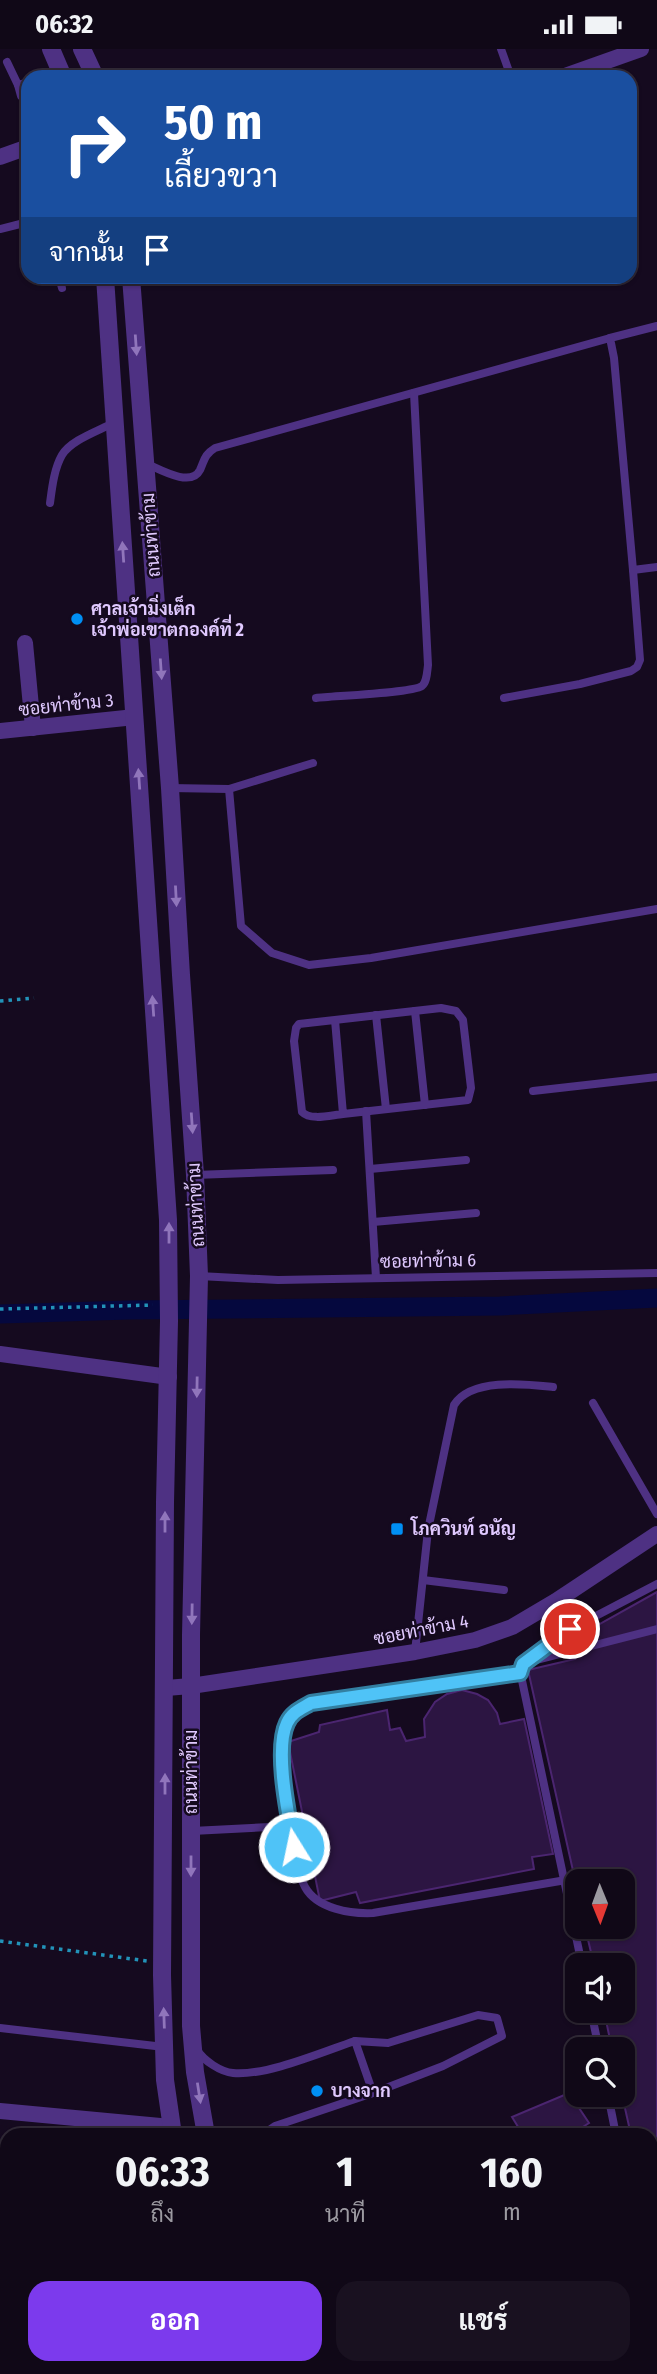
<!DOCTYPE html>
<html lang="th">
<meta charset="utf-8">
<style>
:root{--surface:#100817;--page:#191120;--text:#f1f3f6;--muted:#9c9aa1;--line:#302936;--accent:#7c3aed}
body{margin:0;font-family:"Fira Sans Condensed",Sarabun,sans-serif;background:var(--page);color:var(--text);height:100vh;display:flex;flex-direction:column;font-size:26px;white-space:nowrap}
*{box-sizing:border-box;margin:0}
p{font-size:23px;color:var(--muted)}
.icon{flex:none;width:38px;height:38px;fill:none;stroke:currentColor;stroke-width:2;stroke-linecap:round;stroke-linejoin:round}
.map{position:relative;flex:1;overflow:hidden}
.sheet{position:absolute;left:0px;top:2079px;width:658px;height:247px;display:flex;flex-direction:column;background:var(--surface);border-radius:21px 21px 0 0;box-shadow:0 2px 5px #0004,0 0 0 2px var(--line)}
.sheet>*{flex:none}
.hud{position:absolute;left:21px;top:21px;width:616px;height:214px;border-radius:21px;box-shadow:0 2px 5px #0004,0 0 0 2px var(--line);background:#1a4fa0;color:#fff;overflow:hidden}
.needle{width:46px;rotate:179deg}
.controls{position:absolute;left:565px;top:1820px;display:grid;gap:14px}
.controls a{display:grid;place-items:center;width:70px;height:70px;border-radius:14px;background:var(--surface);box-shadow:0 2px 5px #0004,0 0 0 2px var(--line);font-size:35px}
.pin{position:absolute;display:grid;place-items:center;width:60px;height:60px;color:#fff;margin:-30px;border:4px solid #fff;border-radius:50%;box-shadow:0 2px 7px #0007}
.me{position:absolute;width:77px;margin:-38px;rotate:350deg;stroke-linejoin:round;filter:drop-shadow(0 0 5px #0008)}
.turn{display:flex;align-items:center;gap:24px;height:147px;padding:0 28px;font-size:32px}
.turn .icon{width:91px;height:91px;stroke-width:2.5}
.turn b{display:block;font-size:49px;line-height:60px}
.then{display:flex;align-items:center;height:66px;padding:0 28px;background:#0003;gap:14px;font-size:26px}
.eta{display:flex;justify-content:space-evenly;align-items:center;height:119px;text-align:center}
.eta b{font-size:42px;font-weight:700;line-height:49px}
.primary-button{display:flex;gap:14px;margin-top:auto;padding:14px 28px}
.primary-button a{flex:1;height:80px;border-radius:21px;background:var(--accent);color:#fff;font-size:28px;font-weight:700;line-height:80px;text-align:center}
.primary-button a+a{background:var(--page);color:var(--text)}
.status{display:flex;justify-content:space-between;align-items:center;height:49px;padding:0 35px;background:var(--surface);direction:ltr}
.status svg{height:19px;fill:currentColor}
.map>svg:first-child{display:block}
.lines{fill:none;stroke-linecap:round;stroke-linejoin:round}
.canal{stroke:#05083e;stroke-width:19}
.building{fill:#2c1542;stroke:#4b2570;stroke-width:2}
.path{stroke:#2293b9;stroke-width:3.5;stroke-dasharray:3.5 5;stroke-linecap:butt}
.service{stroke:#4e3183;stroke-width:8}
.minor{stroke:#4e3183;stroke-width:16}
.tertiary{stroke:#4e3183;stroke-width:18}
.oneway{fill:#9075bb}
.route-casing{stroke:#337fa1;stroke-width:18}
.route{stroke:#4fc3f7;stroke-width:12}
.poi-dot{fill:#008ff4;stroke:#150a1f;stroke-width:2.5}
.labels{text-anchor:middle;stroke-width:5;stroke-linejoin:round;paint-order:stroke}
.street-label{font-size:18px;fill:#e0c9ff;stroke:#150a1f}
.poi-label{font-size:18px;font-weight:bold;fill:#e0c9ff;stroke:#150a1f;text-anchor:start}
</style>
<div class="status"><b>06:32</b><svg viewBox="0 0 49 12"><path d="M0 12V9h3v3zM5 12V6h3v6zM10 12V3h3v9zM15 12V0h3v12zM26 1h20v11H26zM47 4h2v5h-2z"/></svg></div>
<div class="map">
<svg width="657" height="2325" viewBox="0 0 657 2325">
<rect width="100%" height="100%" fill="#150a1f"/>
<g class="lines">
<polyline class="canal" points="0,1265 129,1261 500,1257 657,1249"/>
</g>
<g class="building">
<polygon points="657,1543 657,2164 651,2165 651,2086 631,2086 622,2046 623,2000 612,2000 604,1962 623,1962 623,1916 594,1916 585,1878 623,1878 623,1832 578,1832 578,1844 528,1621 575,1610 573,1590"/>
<polygon points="462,1641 477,1645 488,1651 497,1664 500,1675 524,1670 553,1805 532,1808 534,1820 360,1854 356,1843 320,1852 288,1693 319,1683 320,1676 387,1661 390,1681 400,1679 406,1692 425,1688 424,1670 435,1653 447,1645"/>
<polygon points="569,2044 589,2074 575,2083 577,2086 523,2086 512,2068"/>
<polygon points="0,2267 7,2268 7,2319 208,2319 207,2325 0,2325"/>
<polygon points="343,2319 395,2319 385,2325 346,2325"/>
</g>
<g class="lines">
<g class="path">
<polyline points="0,952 34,949"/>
<polyline points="0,1260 153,1256"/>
<polyline points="0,1892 147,1912"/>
</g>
<g class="service">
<polyline points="501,0 511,28"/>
<polyline points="7,13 18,36"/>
<polyline points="40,28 60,20"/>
<polyline points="21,47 18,36 28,33"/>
<polyline points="0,180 28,173"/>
<polyline points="59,228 62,239"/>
<polyline points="657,277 610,289 614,309 633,521 657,518"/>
<path d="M 147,415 C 159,420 191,439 200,421 C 205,410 204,406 215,399 L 610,289"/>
<path d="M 50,454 C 52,439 54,420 62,406 C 71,391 98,382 113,374"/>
<path d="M 316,649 C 333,647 412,644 422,637 C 427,633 427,623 428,616 L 414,344"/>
<polyline points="504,649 580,635 631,622 637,618 640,611 633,521"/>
<polyline points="170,739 229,740 313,714"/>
<polyline points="229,740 241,877 272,904 309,916 371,909 657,860"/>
<polyline points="415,962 425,1056"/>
<polyline points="376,966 386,1060"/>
<path d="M 335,971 L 343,1065 L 468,1051 L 471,1039 L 463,971 L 456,962 L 441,959 L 299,975 L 296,979 L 294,992 L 302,1063 C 311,1072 331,1066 343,1065"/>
<polyline points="533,1042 657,1028"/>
<polyline points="366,1062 376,1229"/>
<polyline points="370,1120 466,1111"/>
<polyline points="195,1126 333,1121"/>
<polyline points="373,1173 476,1164"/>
<polyline points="199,1227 278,1231 657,1224"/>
<polyline points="593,1354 657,1465"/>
<polyline points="423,1531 504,1541"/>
<path d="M 415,1603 L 428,1481 L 454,1356 C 471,1329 524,1335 553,1338"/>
<polyline points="529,1613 657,1580"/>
<path d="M 520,1624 L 311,1654 C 301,1660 292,1663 287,1674 C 275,1698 291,1814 305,1838 C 317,1860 351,1865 373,1864 L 566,1831"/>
<polyline points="192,1782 290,1777"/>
<polyline points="582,1916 520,1622 523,1615 571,1580 657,1535"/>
<polyline points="591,1962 599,2000"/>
<polyline points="0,1979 164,1998"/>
<polyline points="355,1992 388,1994 478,1966 497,1969 502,1987 443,2017 373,2044"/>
<path d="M 197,2001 C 204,2012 221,2023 233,2024 C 267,2027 322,2003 355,1992 L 373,2044 L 275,2077 L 262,2086"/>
<polyline points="608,2046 616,2086"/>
<polyline points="0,2162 7,2162"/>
<polyline points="651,2201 657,2204"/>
<polyline points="0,2210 7,2211"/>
<polyline points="0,2255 7,2256"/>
<polyline points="226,2319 229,2325"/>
<polyline points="426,2319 431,2325"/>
<polyline points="501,2319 503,2325"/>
<polyline points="546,2319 550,2325"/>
<polyline points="612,2319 618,2325"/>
<polyline points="340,2325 340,2319"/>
<polyline points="565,2325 576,2319"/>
</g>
<g class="minor">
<polyline points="562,28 641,0"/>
<polyline points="0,108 28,98"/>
<polyline points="25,594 33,679"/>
<polyline points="0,682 135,668"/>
<polyline points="0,1305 169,1328"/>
<polyline points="166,1639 191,1637 415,1603 475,1591 512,1578 556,1552 657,1485"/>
<polyline points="0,2062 171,2078"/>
</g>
<g class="tertiary">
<polyline points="51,0 63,28"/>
<polyline points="82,0 95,28"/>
<polyline points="105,228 168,1171 169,1272 165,1453 162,1926 165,2031 173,2086"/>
<polyline points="131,228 170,739 181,926 195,1126 199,1227 191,1586 191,1977 195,2023 206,2086"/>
<polyline points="263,2319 267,2325"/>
<polyline points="291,2319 294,2325"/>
</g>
</g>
<defs><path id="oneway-solid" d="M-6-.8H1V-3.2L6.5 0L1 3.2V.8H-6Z" transform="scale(1.75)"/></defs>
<g class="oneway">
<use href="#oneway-solid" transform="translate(136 296) rotate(86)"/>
<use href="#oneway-solid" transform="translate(123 503) rotate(-94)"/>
<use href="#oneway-solid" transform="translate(161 620) rotate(86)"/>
<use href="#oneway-solid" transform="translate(139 730) rotate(-94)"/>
<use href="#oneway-solid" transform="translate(176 847) rotate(87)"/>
<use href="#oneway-solid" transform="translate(153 957) rotate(-94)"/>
<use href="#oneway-solid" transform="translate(192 1074) rotate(86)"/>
<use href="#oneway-solid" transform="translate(169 1184) rotate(-90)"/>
<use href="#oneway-solid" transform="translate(197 1338) rotate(91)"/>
<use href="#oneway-solid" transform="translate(165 1473) rotate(-90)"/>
<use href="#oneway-solid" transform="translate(192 1565) rotate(91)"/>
<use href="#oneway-solid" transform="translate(165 1735) rotate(-90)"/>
<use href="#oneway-solid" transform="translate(191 1817) rotate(90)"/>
<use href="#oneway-solid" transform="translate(164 1969) rotate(-92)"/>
<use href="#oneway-solid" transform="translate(199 2044) rotate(81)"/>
</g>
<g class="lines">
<defs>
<path id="route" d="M 294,1798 C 289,1769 274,1701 287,1674 C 292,1663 301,1660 311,1654 L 520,1624 L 523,1615 L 570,1580"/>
</defs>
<use href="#route" class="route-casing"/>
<use href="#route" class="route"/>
</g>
<g class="poi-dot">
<circle cx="77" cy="570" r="7"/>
<rect x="390" y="1473" width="14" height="14" rx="3.5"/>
<circle cx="317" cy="2042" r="7"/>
</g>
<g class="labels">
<g class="street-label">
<text transform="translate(151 486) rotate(-94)" y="6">ถนนท่าข้าม</text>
<text transform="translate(66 656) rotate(-6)" y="6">ซอยท่าข้าม 3</text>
<text transform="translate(196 1156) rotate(-93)" y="6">ถนนท่าข้าม</text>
<text transform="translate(428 1212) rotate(-1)" y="6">ซอยท่าข้าม 6</text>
<text transform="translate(421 1581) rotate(-11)" y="6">ซอยท่าข้าม 4</text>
<text transform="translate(191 1723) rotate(-90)" y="6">ถนนท่าข้าม</text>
</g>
<g class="poi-label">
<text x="91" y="566">ศาลเจ้ามิ่งเต็ก<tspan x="91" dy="21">เจ้าพ่อเขาตกองค์ที่ 2</tspan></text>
<text x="411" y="1486">โภควินท์ อนัญ</text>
<text x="331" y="2048">บางจาก</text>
</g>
</g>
</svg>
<div class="controls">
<a><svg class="needle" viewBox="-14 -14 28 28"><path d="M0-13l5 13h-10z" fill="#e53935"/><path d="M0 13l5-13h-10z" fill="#9c9aa1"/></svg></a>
<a><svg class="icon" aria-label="sound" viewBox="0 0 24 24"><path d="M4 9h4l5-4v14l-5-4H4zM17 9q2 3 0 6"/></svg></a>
<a><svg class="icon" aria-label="search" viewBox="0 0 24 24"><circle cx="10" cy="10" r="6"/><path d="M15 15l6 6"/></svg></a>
</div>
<div class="pin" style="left:570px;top:1580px;background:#d93025"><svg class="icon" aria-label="arrive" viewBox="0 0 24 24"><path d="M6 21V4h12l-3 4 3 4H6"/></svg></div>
<svg class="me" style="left:294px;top:1798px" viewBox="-20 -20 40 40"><circle r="17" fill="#4fc3f7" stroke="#fff" stroke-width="3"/><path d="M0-11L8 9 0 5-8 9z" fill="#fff"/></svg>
<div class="hud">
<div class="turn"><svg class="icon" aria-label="right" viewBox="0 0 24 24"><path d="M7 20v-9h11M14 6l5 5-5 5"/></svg><div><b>50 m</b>เลี้ยวขวา</div></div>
<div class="then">จากนั้น<svg class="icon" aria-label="arrive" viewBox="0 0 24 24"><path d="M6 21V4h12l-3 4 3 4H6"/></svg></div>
</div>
<section class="sheet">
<div class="eta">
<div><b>06:33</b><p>ถึง</p></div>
<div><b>1</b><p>นาที</p></div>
<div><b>160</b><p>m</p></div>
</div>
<div class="primary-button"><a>ออก</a><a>แชร์</a></div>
</section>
</div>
